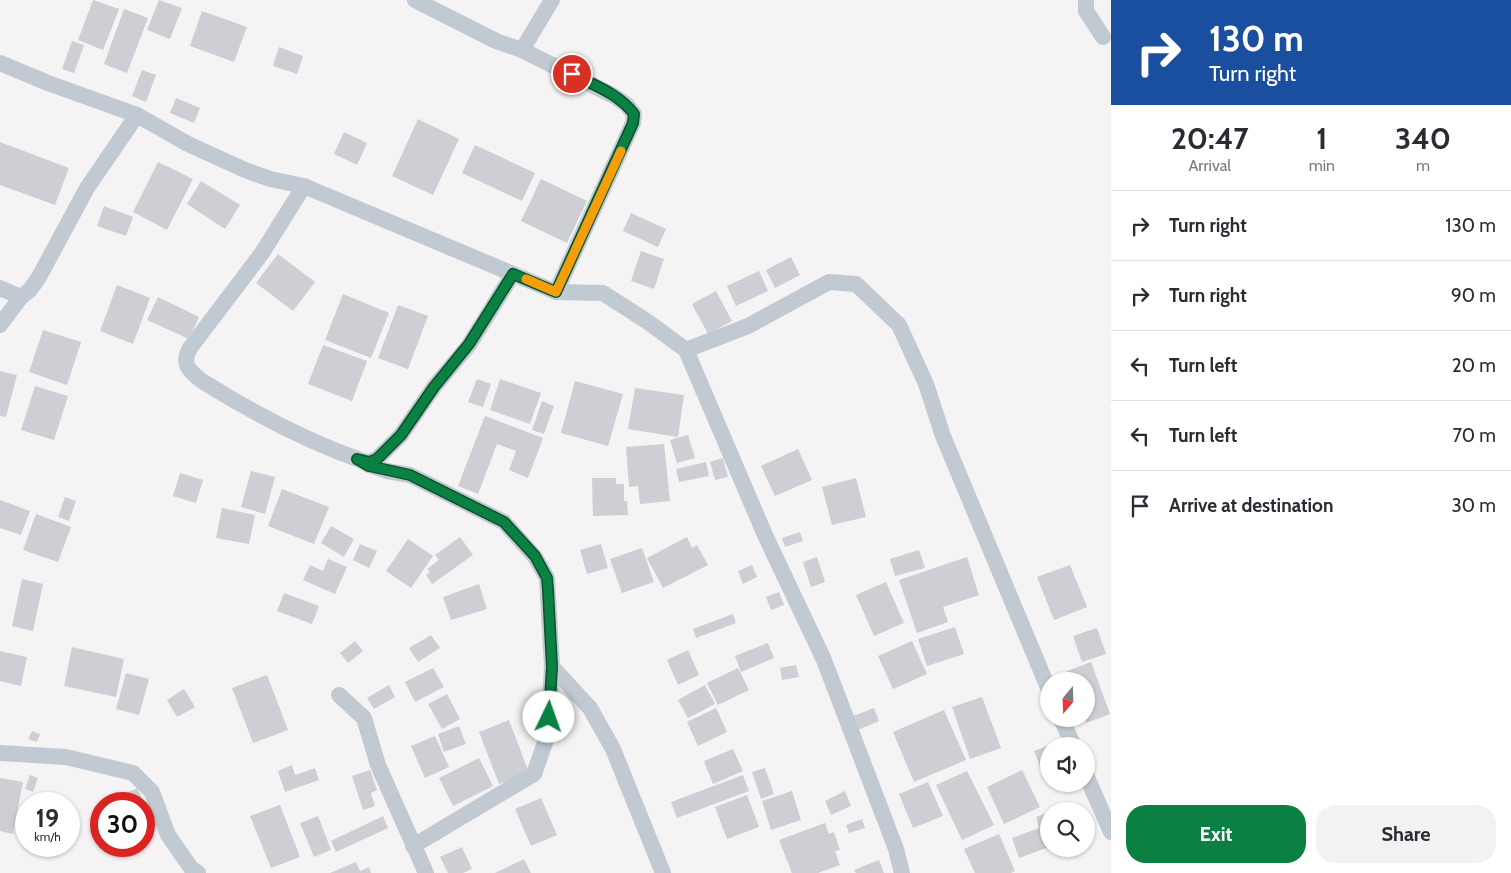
<!DOCTYPE html>
<style>
:root{--surface:#fff;--page:#f2f2f3;--text:#2b2b33;--muted:#7c7c81;--line:#e1e1e2;--accent:#0b8043}
body{margin:0;font-family:Cabin,sans-serif;background:var(--page);color:var(--text);height:100vh;display:flex;flex-direction:column;font-size:19px;white-space:nowrap}
*{box-sizing:border-box;margin:0}
p{font-size:16px;color:var(--muted)}
.icon{flex:none;width:28px;height:28px;fill:none;stroke:currentColor;stroke-width:2;stroke-linecap:round;stroke-linejoin:round}
.map{position:relative;flex:1;overflow:hidden}
.panel{display:flex;flex-direction:column;background:var(--surface);width:400px}
.panel>*{flex:none}
.banner{background:#1a4fa0;color:#fff;overflow:hidden}
.needle{width:32px;rotate:199deg}
.fabs{position:absolute;left:1040px;top:672px;display:grid;gap:10px}
.fabs a{display:grid;place-items:center;width:55px;height:55px;border-radius:50%;background:var(--surface);box-shadow:0 1px 4px #0004;font-size:25px}
.speed{position:absolute;left:15px;top:792px;display:flex;gap:10px;font-size:25px;font-weight:700;text-align:center}
.speed>*{display:grid;place-content:center;width:65px;height:65px;border-radius:50%;background:var(--surface);box-shadow:0 1px 4px #0004;line-height:1}
.speed small{font-size:12px;font-weight:400}
.speed .limit{border:8px solid #d22;background:#fff;color:#111}
.pin{position:absolute;display:grid;place-items:center;width:42px;height:42px;color:#fff;margin:-21px;border:2px solid #fff;border-radius:50%;box-shadow:0 1px 5px #0007}
.me{position:absolute;width:55px;margin:-28px;rotate:3deg;stroke-linejoin:round;filter:drop-shadow(0 0 4px #0008)}
.turn{display:flex;align-items:center;gap:18px;height:105px;padding:0 15px;font-size:22px}
.turn .icon{width:65px;height:65px;stroke-width:2.5}
.turn b{display:block;font-size:35px;line-height:42px}
.eta{display:flex;justify-content:space-evenly;align-items:center;height:85px;text-align:center}
.eta b{font-size:30px;font-weight:800;line-height:35px}
.primary-button{display:flex;gap:10px;margin-top:auto;padding:10px 15px}
.primary-button a{flex:1;height:58px;border-radius:20px;background:var(--accent);color:#fff;font-size:20px;font-weight:800;line-height:58px;text-align:center}
.primary-button a+a{background:var(--page);color:var(--text)}
ul{padding:0;list-style:none}
li{display:flex;align-items:center;gap:15px;height:70px;padding:0 15px;border-top:1px solid var(--line)}
li div{flex:1}
li b{display:block;font-size:19px}
li em{font-style:normal}
main{display:flex;flex:1;min-height:0}
.map>svg:first-child{display:block}
.building{fill:#cdcfd5}
.lines{fill:none;stroke-linecap:round;stroke-linejoin:round}
.minor{stroke:#c1cad2;stroke-width:16}
.route-casing{stroke:#07532c;stroke-width:12}
.route{stroke:#0b8043;stroke-width:9}
.slow{stroke:#f59e0b;stroke-width:9}
</style>
<main>
<div class="map">
<svg width="1111" height="873" viewBox="0 0 1111 873">
<rect width="100%" height="100%" fill="#f5f3f3"/>
<g class="building">
<polygon points="93,0 119,9 103,50 78,40"/>
<polygon points="159,0 182,8 170,39 147,30"/>
<polygon points="124,9 148,18 127,73 104,64"/>
<polygon points="202,11 247,27 234,62 190,46"/>
<polygon points="72,41 84,45 74,73 62,69"/>
<polygon points="279,47 303,56 297,74 273,66"/>
<polygon points="142,70 156,75 146,102 132,96"/>
<polygon points="176,98 200,108 194,123 170,113"/>
<polygon points="418,119 459,139 433,195 392,176"/>
<polygon points="344,132 367,143 357,165 334,154"/>
<polygon points="0,142 69,168 55,205 0,185"/>
<polygon points="475,145 535,173 522,201 462,173"/>
<polygon points="158,162 193,179 167,230 133,212"/>
<polygon points="541,179 587,201 567,243 521,221"/>
<polygon points="201,181 240,205 225,229 187,204"/>
<polygon points="104,206 133,217 126,236 97,226"/>
<polygon points="631,213 666,229 658,247 623,231"/>
<polygon points="641,251 664,259 654,289 631,281"/>
<polygon points="278,254 315,282 293,311 256,283"/>
<polygon points="791,257 800,275 775,288 766,270"/>
<polygon points="759,271 768,291 736,306 727,286"/>
<polygon points="117,285 150,298 133,344 100,331"/>
<polygon points="716,291 732,321 708,334 692,304"/>
<polygon points="343,294 389,313 371,358 325,340"/>
<polygon points="158,297 199,317 189,339 147,320"/>
<polygon points="398,305 428,316 408,369 378,358"/>
<polygon points="43,330 81,342 67,385 29,372"/>
<polygon points="323,345 367,361 352,401 308,384"/>
<polygon points="0,371 17,375 6,417 0,416"/>
<polygon points="477,379 491,384 483,407 468,402"/>
<polygon points="500,379 541,393 530,424 490,410"/>
<polygon points="575,381 623,394 608,446 561,433"/>
<polygon points="35,386 68,396 54,440 21,430"/>
<polygon points="635,388 684,395 678,437 628,429"/>
<polygon points="542,401 554,406 544,434 532,430"/>
<polygon points="485,416 543,438 528,478 509,470 516,451 497,444 478,494 458,486"/>
<polygon points="688,435 695,458 677,463 670,440"/>
<polygon points="664,444 670,501 640,504 638,486 629,487 626,447"/>
<polygon points="798,449 812,480 775,496 761,466"/>
<polygon points="723,458 728,477 715,480 710,462"/>
<polygon points="706,462 709,476 679,482 676,469"/>
<polygon points="251,471 275,477 265,514 241,507"/>
<polygon points="180,473 203,480 196,503 173,496"/>
<polygon points="592,478 616,478 616,484 624,484 624,501 627,501 628,515 593,516"/>
<polygon points="856,478 866,517 832,525 822,487"/>
<polygon points="282,489 329,507 314,544 268,526"/>
<polygon points="65,497 76,501 69,521 58,517"/>
<polygon points="0,500 30,511 21,535 0,528"/>
<polygon points="222,508 255,515 249,544 216,538"/>
<polygon points="36,514 71,527 58,562 23,550"/>
<polygon points="331,526 354,539 344,557 321,543"/>
<polygon points="800,532 803,541 785,547 782,538"/>
<polygon points="460,537 473,555 432,584 426,575 430,572 427,569 439,560 435,555"/>
<polygon points="687,537 692,548 697,545 708,565 663,588 647,558"/>
<polygon points="408,539 433,556 411,588 386,571"/>
<polygon points="360,544 377,551 369,568 353,560"/>
<polygon points="601,544 608,568 587,574 580,550"/>
<polygon points="642,548 654,582 622,593 610,559"/>
<polygon points="919,550 925,568 895,576 890,559"/>
<polygon points="817,557 825,582 811,587 803,562"/>
<polygon points="967,557 979,595 943,607 948,622 917,633 899,580"/>
<polygon points="328,559 347,567 335,594 303,580 310,565 323,571"/>
<polygon points="752,565 757,577 743,584 738,571"/>
<polygon points="1070,565 1087,607 1054,620 1037,577"/>
<polygon points="22,579 43,584 33,631 12,626"/>
<polygon points="886,582 904,623 874,636 856,595"/>
<polygon points="479,584 487,609 451,620 443,597"/>
<polygon points="779,592 784,605 771,610 766,597"/>
<polygon points="284,593 319,606 312,624 277,611"/>
<polygon points="733,614 736,623 696,638 693,629"/>
<polygon points="955,627 964,654 927,666 918,639"/>
<polygon points="1097,628 1106,654 1082,662 1073,636"/>
<polygon points="431,635 440,648 418,662 409,648"/>
<polygon points="355,641 363,651 348,663 340,653"/>
<polygon points="912,641 927,674 893,689 878,656"/>
<polygon points="768,643 774,658 741,672 735,656"/>
<polygon points="72,647 124,659 116,697 64,686"/>
<polygon points="688,650 699,675 678,685 667,660"/>
<polygon points="0,651 27,657 21,686 0,681"/>
<polygon points="1091,662 1110,714 1086,723 1085,719 1086,719 1086,681 1071,681 1067,671"/>
<polygon points="796,665 799,677 782,680 780,668"/>
<polygon points="433,668 444,687 415,702 405,682"/>
<polygon points="738,668 749,690 718,705 707,683"/>
<polygon points="126,673 149,679 139,715 116,709"/>
<polygon points="267,675 288,730 253,743 232,688"/>
<polygon points="389,685 395,697 374,709 367,698"/>
<polygon points="705,685 715,704 688,718 678,700"/>
<polygon points="184,689 195,707 177,717 167,700"/>
<polygon points="447,694 460,719 442,729 428,704"/>
<polygon points="982,697 1001,748 970,759 952,707"/>
<polygon points="716,708 727,732 698,746 687,722"/>
<polygon points="874,708 879,721 858,730 853,716"/>
<polygon points="944,710 966,760 914,782 893,732"/>
<polygon points="509,720 529,773 499,784 479,732"/>
<polygon points="459,726 466,744 444,752 438,734"/>
<polygon points="32,731 40,734 37,742 28,739"/>
<polygon points="435,736 449,767 425,778 411,746"/>
<polygon points="1057,742 1059,746 1049,746 1049,763 1040,766 1034,751"/>
<polygon points="733,749 743,771 713,784 704,761"/>
<polygon points="479,758 493,786 453,806 439,778"/>
<polygon points="292,765 295,775 315,768 319,780 285,792 278,771"/>
<polygon points="765,768 774,794 761,799 752,772"/>
<polygon points="370,770 377,790 371,793 375,806 363,810 352,776"/>
<polygon points="1022,770 1040,807 1004,824 987,787"/>
<polygon points="967,771 994,825 962,840 936,785"/>
<polygon points="30,775 38,778 33,792 25,789"/>
<polygon points="743,775 749,791 677,818 671,802"/>
<polygon points="0,778 23,782 13,834 0,831"/>
<polygon points="928,782 943,816 913,828 899,794"/>
<polygon points="137,788 151,816 144,820 144,804 109,804 109,802"/>
<polygon points="792,791 801,820 771,830 762,801"/>
<polygon points="845,791 851,806 831,815 825,801"/>
<polygon points="747,795 759,827 727,839 715,807"/>
<polygon points="541,798 557,835 531,846 515,809"/>
<polygon points="280,805 300,857 271,868 250,816"/>
<polygon points="1049,812 1049,847 1019,858 1012,838 1039,828 1036,817"/>
<polygon points="318,816 331,850 314,857 300,823"/>
<polygon points="383,816 388,828 336,852 331,841"/>
<polygon points="862,819 865,828 849,833 846,825"/>
<polygon points="825,823 829,834 834,832 840,850 835,851 840,865 818,873 792,873 779,840"/>
<polygon points="999,834 1015,871 1011,873 975,873 964,849"/>
<polygon points="462,847 472,869 463,873 448,873 440,857"/>
<polygon points="524,859 531,873 495,873"/>
<polygon points="879,860 884,873 856,873 854,870"/>
<polygon points="356,862 360,871 369,867 371,873 330,873"/>
</g>
<g class="lines">
<g class="minor">
<polyline points="415,0 496,41 522,50 614,96 627,105 634,114 633,123 556,292"/>
<polyline points="1086,0 1086,11 1103,37"/>
<polyline points="522,50 552,0"/>
<polyline points="0,63 48,83 137,115 188,144 245,170 270,179 304,186 556,292 603,293 648,322 686,350 765,535 824,660 896,849 902,873"/>
<path d="M 304,186 L 262,253 L 190,348 C 181,364 189,371 202,381 C 253,413 306,441 363,461 L 369,462 L 377,459 L 401,435 L 434,387 L 469,345 L 513,274"/>
<polyline points="0,288 21,297"/>
<polyline points="0,325 21,297 30,290 39,277 87,188 137,115"/>
<polyline points="686,350 748,326 829,282 856,284 899,325 926,384 943,436 1049,690"/>
<polyline points="362,461 369,465 387,471 410,475 504,522 535,557 547,578 552,667 548,734 534,774 413,846"/>
<polyline points="552,667 590,708 613,749 663,873"/>
<polyline points="339,695 364,718 378,765 426,873"/>
<polyline points="1061,719 1074,746"/>
<polyline points="0,753 66,757 133,773 152,792 168,835 191,868 198,873"/>
<polyline points="1086,775 1111,832"/>
</g>
</g>
<g class="lines">
<defs>
<path id="route" d="M 549,717 L 552,667 L 548,590 L 547,578 L 535,556 L 504,522 L 410,475 L 369,466 L 357,459 L 369,462 L 377,459 L 401,435 L 434,387 L 469,344 L 513,274 L 556,292 L 633,123 L 634,114 C 619,94 594,85 572,74"/>
</defs>
<use href="#route" class="route-casing"/>
<use href="#route" class="route"/>
<polyline class="slow" points="526,279 556,292 621,151"/>
</g>
</svg>
<div class="fabs">
<a><svg class="needle" viewBox="-14 -14 28 28"><path d="M0-13l5 13h-10z" fill="#e53935"/><path d="M0 13l5-13h-10z" fill="#7c7c81"/></svg></a>
<a><svg class="icon" aria-label="sound" viewBox="0 0 24 24"><path d="M4 9h4l5-4v14l-5-4H4zM17 9q2 3 0 6"/></svg></a>
<a><svg class="icon" aria-label="search" viewBox="0 0 24 24"><circle cx="10" cy="10" r="6"/><path d="M15 15l6 6"/></svg></a>
</div>
<div class="speed"><div>19<small>km/h</small></div><div class="limit">30</div></div>
<div class="pin" style="left:572px;top:74px;background:#d93025"><svg class="icon" aria-label="arrive" viewBox="0 0 24 24"><path d="M6 21V4h12l-3 4 3 4H6"/></svg></div>
<svg class="me" style="left:549px;top:717px" viewBox="-20 -20 40 40"><circle r="19" fill="#fff"/><path d="M0-13L10 11 0 6-10 11z" fill="#0b8043"/></svg>
</div>
<section class="panel">
<div class="banner">
<div class="turn"><svg class="icon" aria-label="right" viewBox="0 0 24 24"><path d="M7 20v-9h11M14 6l5 5-5 5"/></svg><div><b>130 m</b>Turn right</div></div>
</div>
<div class="eta">
<div><b>20:47</b><p>Arrival</p></div>
<div><b>1</b><p>min</p></div>
<div><b>340</b><p>m</p></div>
</div>
<ul>
<li><svg class="icon" aria-label="right" viewBox="0 0 24 24"><path d="M7 20v-9h11M14 6l5 5-5 5"/></svg><div><b>Turn right</b></div><em>130 m</em></li>
<li><svg class="icon" aria-label="right" viewBox="0 0 24 24"><path d="M7 20v-9h11M14 6l5 5-5 5"/></svg><div><b>Turn right</b></div><em>90 m</em></li>
<li><svg class="icon" aria-label="left" viewBox="0 0 24 24"><path d="M17 20v-9H6M10 6l-5 5 5 5"/></svg><div><b>Turn left</b></div><em>20 m</em></li>
<li><svg class="icon" aria-label="left" viewBox="0 0 24 24"><path d="M17 20v-9H6M10 6l-5 5 5 5"/></svg><div><b>Turn left</b></div><em>70 m</em></li>
<li><svg class="icon" aria-label="arrive" viewBox="0 0 24 24"><path d="M6 21V4h12l-3 4 3 4H6"/></svg><div><b>Arrive at destination</b></div><em>30 m</em></li>
</ul>
<div class="primary-button"><a>Exit</a><a>Share</a></div>
</section>
</main>
